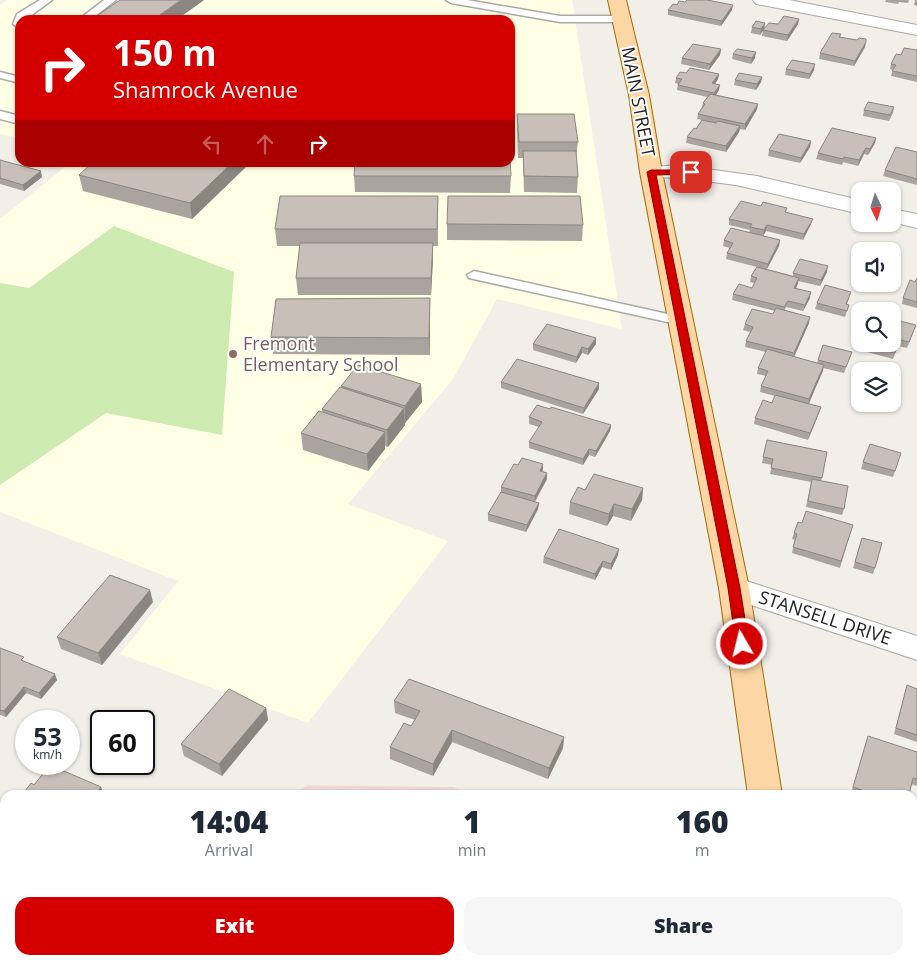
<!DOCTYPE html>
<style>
:root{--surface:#fff;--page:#f6f6f7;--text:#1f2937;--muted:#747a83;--accent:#d40000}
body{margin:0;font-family:"Open Sans",sans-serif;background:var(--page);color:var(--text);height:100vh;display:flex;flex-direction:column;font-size:19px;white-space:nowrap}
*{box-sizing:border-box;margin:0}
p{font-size:16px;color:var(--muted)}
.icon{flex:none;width:28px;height:28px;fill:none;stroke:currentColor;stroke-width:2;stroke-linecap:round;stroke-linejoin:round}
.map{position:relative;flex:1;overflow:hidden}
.drawer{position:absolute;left:0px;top:790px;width:918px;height:175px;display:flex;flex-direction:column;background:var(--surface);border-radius:15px 15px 0 0;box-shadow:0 1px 4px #0004}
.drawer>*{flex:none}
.guide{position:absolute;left:15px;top:15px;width:500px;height:152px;border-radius:15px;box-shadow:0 1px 4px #0004;background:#d40000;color:#fff;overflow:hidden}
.needle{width:32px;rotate:176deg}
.buttons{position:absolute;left:851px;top:182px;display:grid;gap:10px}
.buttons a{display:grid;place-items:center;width:50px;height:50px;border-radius:10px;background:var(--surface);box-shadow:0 1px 4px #0004;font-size:25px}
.speed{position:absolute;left:15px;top:710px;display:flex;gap:10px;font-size:25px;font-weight:700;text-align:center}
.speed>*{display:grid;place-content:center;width:65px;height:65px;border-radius:50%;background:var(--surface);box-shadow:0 1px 4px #0004;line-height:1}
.speed small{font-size:12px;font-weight:400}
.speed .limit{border:2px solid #111;border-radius:8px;background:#fff;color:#111}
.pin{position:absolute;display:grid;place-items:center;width:42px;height:42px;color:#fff;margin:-21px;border-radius:10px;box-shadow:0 2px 8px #0006}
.me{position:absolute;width:55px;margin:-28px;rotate:352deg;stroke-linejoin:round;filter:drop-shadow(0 0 4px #0008)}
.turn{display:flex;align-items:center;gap:18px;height:105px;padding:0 15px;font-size:22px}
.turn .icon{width:65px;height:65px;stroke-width:2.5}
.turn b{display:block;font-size:35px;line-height:42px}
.lanes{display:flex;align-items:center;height:48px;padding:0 15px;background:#0003;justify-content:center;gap:25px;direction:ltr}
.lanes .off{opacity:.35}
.eta{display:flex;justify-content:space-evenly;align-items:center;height:85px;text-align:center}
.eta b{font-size:30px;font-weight:800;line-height:35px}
.primary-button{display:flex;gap:10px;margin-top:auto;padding:10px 15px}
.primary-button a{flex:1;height:58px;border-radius:15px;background:var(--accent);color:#fff;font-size:20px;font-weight:800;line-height:58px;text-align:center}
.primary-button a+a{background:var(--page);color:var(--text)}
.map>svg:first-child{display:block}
.commercial{fill:#f2dad9}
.education{fill:#ffffe5}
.grass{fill:#cdebb0}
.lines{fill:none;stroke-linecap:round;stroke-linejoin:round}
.service-casing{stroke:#a9a9a9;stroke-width:3}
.minor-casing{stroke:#a9a9a9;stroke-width:2}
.primary-casing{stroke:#a06b00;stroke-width:2}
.service{fill:#fff;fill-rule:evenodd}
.minor{fill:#fff;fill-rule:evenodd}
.primary{fill:#fcd6a4;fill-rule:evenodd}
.wall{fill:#aba49e}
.shaded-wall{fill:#8b8681}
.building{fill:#c7bfb8;stroke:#8b8681}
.route{fill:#d40000;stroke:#8a0000}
.education-dot{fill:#8d6e63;stroke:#fff;stroke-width:2}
.labels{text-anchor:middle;stroke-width:4;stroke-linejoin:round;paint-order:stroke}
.street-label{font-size:18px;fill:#222;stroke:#fff}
.education-label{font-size:18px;fill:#785e54;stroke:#fff;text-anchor:start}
</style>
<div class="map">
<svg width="917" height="965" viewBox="0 0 917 965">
<rect width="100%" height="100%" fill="#f2efe9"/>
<g class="commercial">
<polygon points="307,785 453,787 473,795 292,795"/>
<polygon points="137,960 668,960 669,965 133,965"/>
</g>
<polygon class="education" points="7,0 572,0 622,329 497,299 453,379 348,504 448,541 308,723 120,654 178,581 0,512 0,219 70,163 510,162 510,20 20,20 20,138 0,134 0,5"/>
<polygon class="grass" points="114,226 234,272 222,435 106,413 0,485 0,283 29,288"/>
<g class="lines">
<defs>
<g id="service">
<polygon points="40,0 52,0 25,20 20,20 20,29 13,24 17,14"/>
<polygon points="104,0 116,0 90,20 78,20"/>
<polygon points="446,0 467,0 560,16 621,16 626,19 621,22 560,22 451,3"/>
<polygon points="0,72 20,77 20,83 0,78"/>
<polygon points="0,111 20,116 20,124 0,119"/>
<polygon points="474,271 681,317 686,318 688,321 686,324 681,325 469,278 467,275"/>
<polygon points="225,960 248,960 246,965 223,965"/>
<polygon points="626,960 648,960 646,965 624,965"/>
</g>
<g id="minor">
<polygon points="753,0 789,0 917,25 917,35 762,5 756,4"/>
<polygon points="678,165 757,176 860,200 860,214 736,185 689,179 644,176 640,172 644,168"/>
<polygon points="892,209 917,214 917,228 892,222"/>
<polygon points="734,577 917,636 917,660 724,596 719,588 724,580"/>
</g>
<g id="primary">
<polygon points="608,0 626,0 649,95 662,172 749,588 782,795 748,795 719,588 640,172 629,95"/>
<polygon points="770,960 808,960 809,965 771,965"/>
</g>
</defs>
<use href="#service" class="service-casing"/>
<use href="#minor" class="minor-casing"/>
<use href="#primary" class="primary-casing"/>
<use href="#service" class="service"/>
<use href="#minor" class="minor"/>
<use href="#primary" class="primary"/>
</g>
<g class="wall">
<polygon points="204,0 176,20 98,20 97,16"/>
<polygon points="886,0 909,0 908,3 899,2 898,4 885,2"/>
<polygon points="915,0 917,0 917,6 914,5"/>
<polygon points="677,5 732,10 721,26 668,15 668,10"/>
<polygon points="799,19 798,24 787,41 762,36 763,30 778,24"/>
<polygon points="765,23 764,29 760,35 751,33 752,27"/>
<polygon points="841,34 840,37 857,40 865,47 854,66 819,59 820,53"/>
<polygon points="721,49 720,55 709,70 681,64 682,58"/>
<polygon points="917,50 917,82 891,76 893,70 890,69 891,64 901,55"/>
<polygon points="733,54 755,58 751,64 732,59"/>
<polygon points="786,69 814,70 809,79 785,75"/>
<polygon points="686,73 719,74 718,79 715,84 719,90 716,95 758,104 757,109 745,130 740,129 739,132 726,152 686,143 687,137 696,129 702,120 697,119 698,114 702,107 703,103 707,97 677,90 678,84 675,83 676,78"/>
<polygon points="762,77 761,82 756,90 734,85 735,80"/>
<polygon points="894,107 893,113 889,121 863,116 864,110"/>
<polygon points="517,114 578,142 576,158 578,177 577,193 524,192 523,158 518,158 517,130"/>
<polygon points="876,138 875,143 868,155 864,154 858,166 843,162 842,165 816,159 818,153"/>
<polygon points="811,141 810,147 800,163 768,156 769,150"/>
<polygon points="917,152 917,185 883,176 885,170"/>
<polygon points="0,160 42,177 24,191 0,184"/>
<polygon points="251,162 192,219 83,191 79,175"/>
<polygon points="354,176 511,176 510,193 355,192"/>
<polygon points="438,196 438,246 433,246 433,259 431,295 298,295 296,278 300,246 277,246 275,229"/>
<polygon points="761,206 787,208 786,212 811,224 803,240 766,231 763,236 780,240 779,246 767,269 793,276 793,273 827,272 820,286 798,281 796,288 810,298 803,311 786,307 785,310 809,323 794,357 817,363 818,360 852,352 844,373 823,368 809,404 821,407 819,413 808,440 754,424 755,418 772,403 775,396 760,392 761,386 766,376 757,374 758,368 766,352 745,347 746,341 750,332 743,330 745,324 773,314 775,311 732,300 733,294 752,288 754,283 750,282 751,276 757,267 726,259 727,253 730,248 723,246 724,240 749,232 750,230 729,225 729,219"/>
<polygon points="447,224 583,225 582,241 447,240"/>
<polygon points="917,278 917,308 902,304 903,298 915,282"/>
<polygon points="851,292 847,304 849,305 845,317 815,309 817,303"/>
<polygon points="430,298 430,355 273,354 271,337"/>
<polygon points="892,319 914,331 907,348 898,346 893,359 867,352 870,344 892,344"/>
<polygon points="596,338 596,344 588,355 582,353 576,363 533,350 533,344"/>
<polygon points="501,382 599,389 583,414 501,388"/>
<polygon points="421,384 422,402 405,423 404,422 405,425 388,447 385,446 385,449 368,471 303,450 301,433 322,412 322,409 341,388 341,386"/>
<polygon points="550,409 611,425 610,431 595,457 589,455 583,465 529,448 529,442 539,427 529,424 529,417"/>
<polygon points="767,440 827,452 821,481 844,509 842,515 806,507 811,482 770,474 772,465 762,463"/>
<polygon points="901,453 893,477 861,469 863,462"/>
<polygon points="543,470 542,472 547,473 547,479 535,502 539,503 538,509 526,532 488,521 488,514 501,492 501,487"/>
<polygon points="643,488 642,500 631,521 613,516 607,526 569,514 570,502 585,490"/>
<polygon points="802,523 853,525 840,568 792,553 795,540 792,539 794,533"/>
<polygon points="862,538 882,543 873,574 853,568"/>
<polygon points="618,555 611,570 602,567 595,580 543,563 544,557"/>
<polygon points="153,602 102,665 61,649 57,637"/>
<polygon points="0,648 57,680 41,699 26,693 6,717 0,715"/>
<polygon points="907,685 917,689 917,742 894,734"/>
<polygon points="394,701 564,737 563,748 548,779 452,742 433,776 390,759 390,747 411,726 415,720 395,713"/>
<polygon points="266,708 268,720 222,776 184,756 181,744"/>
<polygon points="866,742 917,752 917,786 911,784 909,795 856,795 851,793"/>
<polygon points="5,816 5,888 0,886 0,820 1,821"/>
<polygon points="912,852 917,853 917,922 912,920"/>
</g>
<g class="shaded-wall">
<polygon points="181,0 204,0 176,20 153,20"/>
<polygon points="733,5 732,10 721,26 722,21"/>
<polygon points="799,19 798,24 787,41 788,35"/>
<polygon points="765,23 764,29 760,35 761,29"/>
<polygon points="866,42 865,47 854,66 855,61"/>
<polygon points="721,49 720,55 709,70 710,64"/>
<polygon points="756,52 755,58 751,64 752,58"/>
<polygon points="815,64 814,70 809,79 810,74"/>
<polygon points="719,74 718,79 711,89 712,83"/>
<polygon points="762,77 761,82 756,90 757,84"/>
<polygon points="720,85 719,90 714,98 714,93"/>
<polygon points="758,104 757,109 745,130 745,124"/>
<polygon points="740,126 739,132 726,152 726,146"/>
<polygon points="876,138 875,143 868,155 870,149"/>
<polygon points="811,141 810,147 800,163 801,158"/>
<polygon points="866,148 864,154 858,166 859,160"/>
<polygon points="233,162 251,162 192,219 190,203"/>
<polygon points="41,171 42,177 24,191 23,185"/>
<polygon points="813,219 811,224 803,240 804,234"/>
<polygon points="767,225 766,231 763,236 764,230"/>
<polygon points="780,240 779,246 767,269 768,264"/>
<polygon points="433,243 433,259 431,295 431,278"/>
<polygon points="828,266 827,272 820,286 821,280"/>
<polygon points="799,278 798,284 793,294 794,288"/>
<polygon points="811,292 810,298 803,311 805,305"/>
<polygon points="430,298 430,355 429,338"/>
<polygon points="810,317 809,323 793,359 794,353"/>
<polygon points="596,338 596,344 588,355 588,349"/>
<polygon points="582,347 582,353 576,363 577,357"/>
<polygon points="824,365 823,371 808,405 809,399"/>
<polygon points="599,383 599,389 583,414 584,408"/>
<polygon points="421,384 422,402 405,423 405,406"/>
<polygon points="821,407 819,413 808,440 810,433"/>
<polygon points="404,408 405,425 388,447 387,430"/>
<polygon points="611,425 610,431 595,457 596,451"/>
<polygon points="385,432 385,449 368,471 367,454"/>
<polygon points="589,449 589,455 583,465 583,459"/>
<polygon points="543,464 543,470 539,477 540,471"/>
<polygon points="547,473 547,479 534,502 535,496"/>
<polygon points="643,488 642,500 631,521 632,509"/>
<polygon points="539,503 538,509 526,532 527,525"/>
<polygon points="614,504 613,516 607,526 609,514"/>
<polygon points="619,549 618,555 611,570 611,564"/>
<polygon points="603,561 602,567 595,580 595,574"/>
<polygon points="150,590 153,602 102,665 98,653"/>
<polygon points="55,674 57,680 41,699 39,693"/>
<polygon points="24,687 26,693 6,717 4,711"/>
<polygon points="266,708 268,720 222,776 219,764"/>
<polygon points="452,730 452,742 433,776 433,764"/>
<polygon points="564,737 563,748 548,779 549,768"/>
<polygon points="101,787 104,795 95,795"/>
</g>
<g class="building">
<polygon points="120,0 181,0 153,20 113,20 97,16"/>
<polygon points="687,0 707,0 733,5 722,21 668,10 673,4 677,5 679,1 685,2"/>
<polygon points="784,16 799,19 788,35 763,30 769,23 778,24"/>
<polygon points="756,21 765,23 761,29 752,27"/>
<polygon points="832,33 841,34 839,37 857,40 859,38 866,39 866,42 855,61 820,53"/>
<polygon points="693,44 721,49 710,64 682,58"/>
<polygon points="904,48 917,50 917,76 892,71 896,65 891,64 896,54 901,55"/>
<polygon points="737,49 756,52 752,58 733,54"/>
<polygon points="792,60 815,64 810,74 786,69"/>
<polygon points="690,68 719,74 712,83 720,85 714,93 678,85 682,79 676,78 680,72 686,73"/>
<polygon points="739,73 762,77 757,84 735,80"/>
<polygon points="710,94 758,104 745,124 698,114 705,104 703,103"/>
<polygon points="868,102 894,107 890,115 864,110"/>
<polygon points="517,114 574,114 578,142 519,142"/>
<polygon points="702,120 716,123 718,121 740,126 726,146 687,137 694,128 696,129"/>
<polygon points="832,128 876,138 870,149 866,148 859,160 844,157 843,159 818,153"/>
<polygon points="779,134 811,141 801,158 769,150"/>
<polygon points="896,147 917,152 917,179 885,170"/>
<polygon points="523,151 576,151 578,177 524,176"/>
<polygon points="510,157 511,176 354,176 355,162 510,162"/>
<polygon points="0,160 41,171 23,185 0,178"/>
<polygon points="93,162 233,162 190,203 79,175"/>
<polygon points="280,196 438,196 437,229 275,229"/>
<polygon points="448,196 580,196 583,225 447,224"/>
<polygon points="741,201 761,206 763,202 787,208 785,212 813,219 804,234 767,225 764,230 750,227 752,224 729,219"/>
<polygon points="731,228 780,240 768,264 727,253 733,243 724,240"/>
<polygon points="300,243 433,243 431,278 296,278"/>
<polygon points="800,259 828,266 821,280 793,273"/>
<polygon points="757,267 799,278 794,288 811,292 805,305 788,301 784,307 733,294 739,284 752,288 757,278 751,276"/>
<polygon points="917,278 917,302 903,298 910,280 915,282"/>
<polygon points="825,285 851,292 846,304 849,305 847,311 817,303"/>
<polygon points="430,298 429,338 271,337 276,299"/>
<polygon points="776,308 810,317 794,353 746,341 753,327 745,324 752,309 773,314"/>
<polygon points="892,319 916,325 909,342 892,338"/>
<polygon points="547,324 596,338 588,349 582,347 577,357 533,344"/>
<polygon points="892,342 898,343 895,353 869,346 870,344 892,344"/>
<polygon points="823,345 852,352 846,367 818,360"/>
<polygon points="767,349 824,365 809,399 761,386 768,371 758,368"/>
<polygon points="517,359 599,383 584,408 501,382"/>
<polygon points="358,365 421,384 405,406 341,386"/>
<polygon points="340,387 404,408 387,430 322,409"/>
<polygon points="775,395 821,407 810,433 755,418 763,400 772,403"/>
<polygon points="537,405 550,409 551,407 611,425 596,451 589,449 583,459 529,442 542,422 529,417"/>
<polygon points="319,411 385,432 367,454 301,433"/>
<polygon points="767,440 827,452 822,478 771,468 773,459 763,457"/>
<polygon points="870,444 901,453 895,471 863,462"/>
<polygon points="522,458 543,464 540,471 547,473 535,496 501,487 514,464 518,465"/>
<polygon points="594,474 643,488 632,509 614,504 609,514 570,502 578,487 585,490"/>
<polygon points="812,479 848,486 844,509 808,501"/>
<polygon points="501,492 539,503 527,525 488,514"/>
<polygon points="806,511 853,525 841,561 793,547 797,534 794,533 798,522 802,523"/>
<polygon points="559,529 619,549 611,564 603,561 595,574 544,557"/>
<polygon points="862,538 882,543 875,568 855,562"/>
<polygon points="110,575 150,590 98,653 57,637"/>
<polygon points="0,648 24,657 21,660 55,674 39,693 24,687 4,711 0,710"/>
<polygon points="409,679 564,737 549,768 452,730 433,764 390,747 404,723 411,726 420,711 394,701"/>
<polygon points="907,685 917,689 917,735 896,728"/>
<polygon points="229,689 266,708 219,764 181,744"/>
<polygon points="868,736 917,752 917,779 913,778 909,795 875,795 853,787"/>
<polygon points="50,765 101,787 95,795 22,795 31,783 34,785"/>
<polygon points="5,816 5,880 0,877 0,820 1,821"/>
<polygon points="912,852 917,853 917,915 912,913"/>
<polygon points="331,960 544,960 555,965 328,965"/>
</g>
<polygon class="route" points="691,170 694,171 694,174 656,175 740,588 749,644 747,648 738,648 736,644 728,588 647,172 651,170"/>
<circle class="education-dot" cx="233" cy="354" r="5"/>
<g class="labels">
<g class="street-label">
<text transform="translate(638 102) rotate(79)" y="6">MAIN STREET</text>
<text transform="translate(825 618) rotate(18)" y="6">STANSELL DRIVE</text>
</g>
<g class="education-label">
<text x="243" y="350">Fremont<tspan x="243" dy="21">Elementary School</tspan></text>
</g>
</g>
</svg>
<div class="buttons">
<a><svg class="needle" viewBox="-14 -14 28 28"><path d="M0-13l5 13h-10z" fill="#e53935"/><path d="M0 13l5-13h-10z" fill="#747a83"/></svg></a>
<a><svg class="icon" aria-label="sound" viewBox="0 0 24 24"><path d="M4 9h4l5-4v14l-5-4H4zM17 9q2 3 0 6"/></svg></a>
<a><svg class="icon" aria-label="search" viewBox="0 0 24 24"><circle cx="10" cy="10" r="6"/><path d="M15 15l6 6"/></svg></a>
<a><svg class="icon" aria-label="layers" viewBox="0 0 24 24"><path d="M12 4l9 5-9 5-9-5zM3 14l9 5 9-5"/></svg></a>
</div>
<div class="speed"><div>53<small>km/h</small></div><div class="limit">60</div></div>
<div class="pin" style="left:691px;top:172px;background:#d93025"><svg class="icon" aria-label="arrive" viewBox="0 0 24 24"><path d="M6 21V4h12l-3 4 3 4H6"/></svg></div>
<svg class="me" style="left:742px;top:644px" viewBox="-20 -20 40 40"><circle r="17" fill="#d40000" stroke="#fff" stroke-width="3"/><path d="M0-11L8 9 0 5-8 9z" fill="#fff"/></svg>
<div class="guide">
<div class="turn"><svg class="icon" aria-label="right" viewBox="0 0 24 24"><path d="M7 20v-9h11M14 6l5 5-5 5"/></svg><div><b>150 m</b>Shamrock Avenue</div></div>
<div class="lanes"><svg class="icon off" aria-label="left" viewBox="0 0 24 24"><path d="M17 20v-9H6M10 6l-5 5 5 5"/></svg><svg class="icon off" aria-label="ahead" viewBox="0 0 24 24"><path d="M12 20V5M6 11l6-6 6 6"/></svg><svg class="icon" aria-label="right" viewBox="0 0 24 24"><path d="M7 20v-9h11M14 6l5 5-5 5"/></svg></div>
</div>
<section class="drawer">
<div class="eta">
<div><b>14:04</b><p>Arrival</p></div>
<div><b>1</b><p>min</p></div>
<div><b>160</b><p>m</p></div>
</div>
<div class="primary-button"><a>Exit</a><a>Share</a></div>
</section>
</div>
